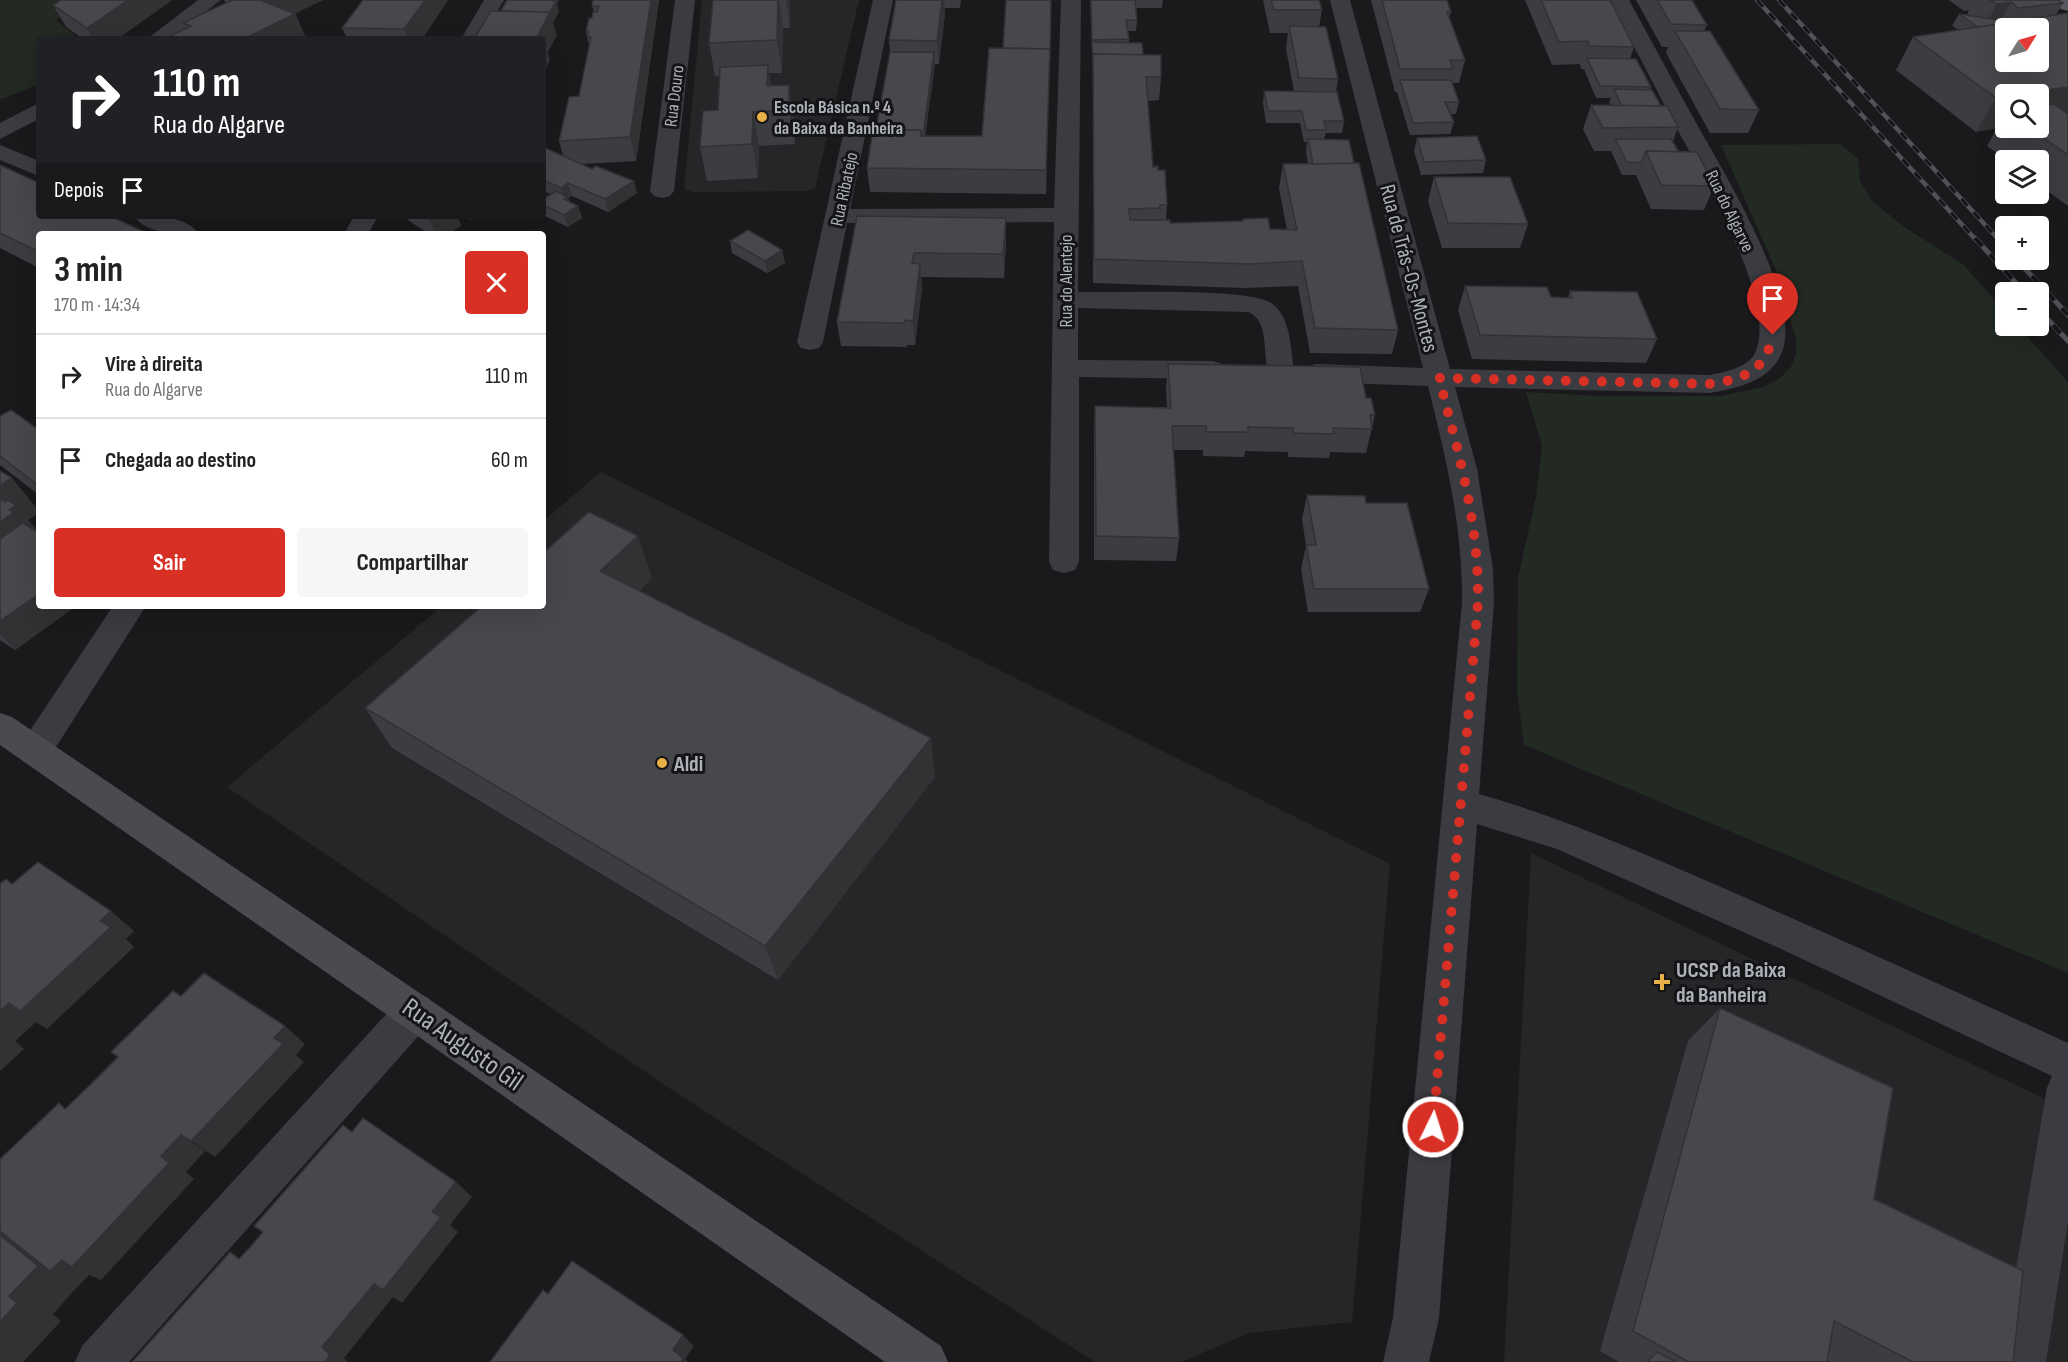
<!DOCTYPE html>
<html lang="pt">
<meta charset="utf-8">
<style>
:root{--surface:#fff;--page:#f6f6f6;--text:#222;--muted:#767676;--line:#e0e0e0;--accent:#d93025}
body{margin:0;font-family:"Sofia Sans Condensed",sans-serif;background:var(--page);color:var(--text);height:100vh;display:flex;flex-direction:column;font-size:22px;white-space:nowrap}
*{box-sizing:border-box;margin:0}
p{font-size:20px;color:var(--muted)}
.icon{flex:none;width:33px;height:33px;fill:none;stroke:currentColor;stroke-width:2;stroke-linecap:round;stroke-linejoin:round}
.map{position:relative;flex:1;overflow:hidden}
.panel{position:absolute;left:36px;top:231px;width:510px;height:378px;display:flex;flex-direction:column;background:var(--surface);border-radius:6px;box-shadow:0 6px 24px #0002}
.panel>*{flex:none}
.guide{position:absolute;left:36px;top:36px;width:510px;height:183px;border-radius:6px;box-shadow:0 6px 24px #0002;background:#202124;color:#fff;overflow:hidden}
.needle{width:39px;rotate:53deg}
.tools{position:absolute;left:1995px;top:18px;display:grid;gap:12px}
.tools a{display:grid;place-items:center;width:54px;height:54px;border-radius:6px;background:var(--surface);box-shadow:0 6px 24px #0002;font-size:30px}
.pin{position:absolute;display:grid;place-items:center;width:51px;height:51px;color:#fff;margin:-62px -26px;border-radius:50% 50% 50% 0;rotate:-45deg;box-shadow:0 0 6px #0007}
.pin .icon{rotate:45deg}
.me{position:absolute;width:66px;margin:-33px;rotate:4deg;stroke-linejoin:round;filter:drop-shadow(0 0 4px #0008)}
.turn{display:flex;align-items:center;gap:21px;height:126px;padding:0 18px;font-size:27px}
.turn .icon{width:78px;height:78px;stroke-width:2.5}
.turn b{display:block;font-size:42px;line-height:51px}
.then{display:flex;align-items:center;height:57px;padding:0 18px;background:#0003;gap:12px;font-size:22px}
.round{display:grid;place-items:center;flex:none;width:63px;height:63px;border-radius:6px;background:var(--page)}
.headline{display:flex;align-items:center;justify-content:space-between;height:102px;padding:0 18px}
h1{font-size:36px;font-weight:700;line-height:45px}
.button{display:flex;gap:12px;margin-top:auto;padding:12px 18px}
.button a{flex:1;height:69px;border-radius:6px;background:var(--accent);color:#fff;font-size:24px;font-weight:700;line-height:69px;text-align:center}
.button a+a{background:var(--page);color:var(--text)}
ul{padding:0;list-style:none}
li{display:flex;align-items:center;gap:18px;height:84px;padding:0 18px;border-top:2px solid var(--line)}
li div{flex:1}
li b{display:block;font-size:22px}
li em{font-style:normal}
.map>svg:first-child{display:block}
.built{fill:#262629}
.green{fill:#222a23}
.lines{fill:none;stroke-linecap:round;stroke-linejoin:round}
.minor{fill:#3b3c41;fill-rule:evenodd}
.secondary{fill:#494b50;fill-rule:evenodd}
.primary{fill:#57595f;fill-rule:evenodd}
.rail-far1-casing{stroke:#505257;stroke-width:4.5}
.rail-casing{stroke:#505257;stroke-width:5}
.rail-far1{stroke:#151517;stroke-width:3;stroke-dasharray:9;stroke-linecap:butt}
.rail{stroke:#151517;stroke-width:4;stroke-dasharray:11;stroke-linecap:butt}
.wall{fill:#3d3d41;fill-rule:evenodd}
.shaded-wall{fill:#323235}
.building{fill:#47474c;stroke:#323235;stroke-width:1.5;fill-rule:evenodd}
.route{stroke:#d93025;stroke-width:10;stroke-dasharray:0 18}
.poi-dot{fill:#e7b147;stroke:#151517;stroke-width:2}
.labels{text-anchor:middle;stroke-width:6;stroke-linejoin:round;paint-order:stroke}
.far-street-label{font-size:18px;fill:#adb1ba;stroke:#151517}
.far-poi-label{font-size:18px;font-weight:bold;fill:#adb1ba;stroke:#151517;text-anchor:start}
.street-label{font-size:22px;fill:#adb1ba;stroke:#151517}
.poi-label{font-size:22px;font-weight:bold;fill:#adb1ba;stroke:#151517;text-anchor:start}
.near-street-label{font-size:27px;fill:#adb1ba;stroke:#151517}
</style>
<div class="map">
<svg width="2068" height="1362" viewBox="0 0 2068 1362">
<rect width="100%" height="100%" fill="#1a1a1c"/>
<g class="built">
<polygon points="702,0 859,0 815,188 808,191 692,192 684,188"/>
<polygon points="601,472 1390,864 1352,1322 1249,1333 1181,1362 1095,1362 672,1090 227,787 442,606 543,606 543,521"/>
<polygon points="1531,853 2068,1110 2068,1362 1504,1362"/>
</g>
<g class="green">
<polygon points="0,0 79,0 56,20 79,39 39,39 39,84 2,99 0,98"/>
<polygon points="1840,144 1858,159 1860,181 1872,201 1906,228 1964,265 2005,312 2006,326 2018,326 2068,382 2068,973 1524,745 1517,691 1518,578 1536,497 1542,446 1526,392 1600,396 1721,396 1764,387 1780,378 1791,367 1796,353 1796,339 1776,270 1721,145"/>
</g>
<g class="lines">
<g class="minor">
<polygon points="198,0 221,0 170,39 147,39"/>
<polygon points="484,0 504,0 481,39 461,39"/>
<polygon points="675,0 695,0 674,191 670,196 662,198 654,196 650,191"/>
<path d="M 873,0 L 893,0 L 850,209 L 1054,208 L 1061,0 L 1081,0 L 1078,292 C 1113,293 1249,287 1271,303 C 1291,316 1291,350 1294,371 L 1291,377 L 1281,380 L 1271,377 C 1260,359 1272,321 1248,312 L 1078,308 L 1078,360 L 1213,361 L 1222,364 L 1226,370 L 1222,376 L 1213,379 L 1079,377 L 1079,562 L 1075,570 L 1064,573 L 1053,570 L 1049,562 L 1054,222 L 847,223 L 823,342 L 819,348 L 810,350 L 801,348 L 797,342 Z"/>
<path d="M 1330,0 L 1350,0 L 1450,369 L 1709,375 C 1725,372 1749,368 1756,351 C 1777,297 1697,166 1671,118 C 1651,78 1630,39 1609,0 L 1629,0 C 1651,40 1672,80 1694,119 C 1721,168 1800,295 1783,349 C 1773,381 1738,388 1709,393 L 1455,387 L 1477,469 L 1493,569 L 1494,603 L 1479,794 C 1567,819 1645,854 1728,890 C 1842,940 1955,991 2068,1043 L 2068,1221 L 2046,1362 L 2000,1362 L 2047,1088 L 2052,1076 L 1779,948 L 1557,849 L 1477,824 L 1439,1318 L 1429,1362 L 1383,1362 L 1393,1318 L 1462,603 C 1463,528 1446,458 1428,386 L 1316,382 L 1306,379 L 1303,373 L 1306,367 L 1316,364 L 1423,368 Z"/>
<polygon points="39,103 39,119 0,139 0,123"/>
<polygon points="0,145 39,161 39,176 0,160"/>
<path d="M 134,216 C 155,216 186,215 199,234 C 178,234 147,235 134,216 Z"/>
<polygon points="354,216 378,216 368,234 344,234"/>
<polygon points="113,606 146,606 47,761 35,765 23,761 18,751 23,741"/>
<polygon points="415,992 429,998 435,1011 429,1024 129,1362 75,1362 82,1346 401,998"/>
</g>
<polygon class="secondary" points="0,713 12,717 941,1346 948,1362 885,1362 0,745"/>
<polygon class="primary" points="2051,0 2068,0 2068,11 2061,9"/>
<defs>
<g id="rail-far1">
<polyline points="1757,0 1976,240"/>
<polyline points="1779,0 1999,240"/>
</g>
<g id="rail">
<polyline points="1975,238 2024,292"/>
<polyline points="1998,238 2006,247"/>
<polyline points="2017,260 2068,315"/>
<polyline points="2038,309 2068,341"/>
</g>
</defs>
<use href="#rail-far1" class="rail-far1-casing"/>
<use href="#rail" class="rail-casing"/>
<use href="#rail-far1" class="rail-far1"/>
<use href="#rail" class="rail"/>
</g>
<g class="wall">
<polygon points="172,0 117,39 83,39 66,27 53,5"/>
<polygon points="224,0 323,0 295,13 305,36 186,29 183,23 226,3"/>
<polygon points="363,0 448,0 422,39 347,39 342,28"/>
<polygon points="659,0 636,161 582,164 637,193 608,212 572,196 568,198 570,202 578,206 582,218 568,227 543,215 543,199 551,194 543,191 543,147 563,156 559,141 579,96 589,45 586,32 594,12 592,6"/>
<polygon points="713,0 790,0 790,28 783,28 782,73 769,73 771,86 789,85 794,119 795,144 759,146 758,178 707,181 700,147 718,110 720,76 715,76 709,43"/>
<polygon points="896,0 961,0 960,8 944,8 945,14 939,64 935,64 925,136 982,136 1003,48 1051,0 1046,194 870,192 867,168 876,129 890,52 889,40"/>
<polygon points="1090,0 1163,0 1162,8 1136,8 1137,20 1136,31 1128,31 1129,43 1143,55 1161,77 1159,100 1148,101 1153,167 1158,170 1167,205 1166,220 1170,223 1270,229 1287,230 1279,188 1283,164 1308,164 1306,151 1307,142 1304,142 1300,123 1266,123 1263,103 1264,91 1294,91 1286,49 1288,33 1270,33 1263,0 1319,0 1322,10 1319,27 1338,79 1336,92 1344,121 1342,133 1326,133 1324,139 1354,163 1398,330 1392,354 1310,353 1298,286 1245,288 1093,283 1093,77"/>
<polygon points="1371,0 1447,0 1451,12 1449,18 1465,60 1459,83 1452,83 1459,102 1456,114 1450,114 1454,122 1450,134 1410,135 1397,92 1395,92"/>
<polygon points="1525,0 1610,0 1634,47 1630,59 1651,87 1650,90 1661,106 1678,127 1673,141 1679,152 1714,186 1704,210 1651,209 1636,175 1622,175 1611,151 1594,151 1583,129 1591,105 1611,106 1609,102 1611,98 1596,98 1584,69 1581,69 1580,64 1552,65"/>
<polygon points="1636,0 1692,0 1707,25 1704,31 1759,110 1748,133 1710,133 1666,53 1668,47 1662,47"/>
<path d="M 1949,0 L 2058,0 L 2063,3 L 2056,15 L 2068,13 L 2068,206 L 2038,184 L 2038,160 L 2007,160 L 1987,146 L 1997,128 L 1976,132 L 1896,70 L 1913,37 L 1959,30 L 1952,26 L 1959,14 L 1967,15 L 1969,10 L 1964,11 ZM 2006,94 L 2038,128 L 2006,128 Z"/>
<polygon points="1417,138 1486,160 1483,173 1421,175 1414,151"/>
<polygon points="0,165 39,234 39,268 0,248"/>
<polygon points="1434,177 1528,224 1520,248 1442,248 1428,201"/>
<polygon points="407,216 460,216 458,217 461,226 447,234 429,234 408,220"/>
<polygon points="463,216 478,216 471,220"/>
<polygon points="857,216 1006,218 1006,242 1004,278 921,277 922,288 915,345 907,345 907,347 841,346 837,322"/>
<polygon points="730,241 782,250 785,263 767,273 732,253"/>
<polygon points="1465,286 1551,297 1568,298 1570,291 1657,339 1646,363 1472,359 1458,310"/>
<polygon points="1168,364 1366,398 1375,415 1366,453 1330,452 1329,458 1288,457 1288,452 1245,451 1244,457 1203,456 1203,450 1173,450 1179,538 1176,561 1094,560 1094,430 1095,406 1167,408 1166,388"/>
<polygon points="0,416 39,430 39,495 0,465"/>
<polygon points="0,471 39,511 39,513 28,520 39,533 39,606 76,606 15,650 0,640"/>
<polygon points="1307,495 1366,503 1429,589 1420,612 1308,612 1301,569 1306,546 1302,519"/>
<polygon points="652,578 639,591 935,777 778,980 392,748 365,708"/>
<polygon points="1720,1008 1874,1199 2013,1362 1830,1362 1827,1360 1827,1362 1619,1362 1600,1351 1688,1041"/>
</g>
<g class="shaded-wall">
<polygon points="128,0 172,0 117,39 93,39 87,28"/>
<polygon points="266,0 323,0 274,24 263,1"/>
<polygon points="425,0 448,0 422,39 408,39 404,29"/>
<polygon points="550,0 559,0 557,4 559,12 553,23 557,35 548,52 550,60 544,72 546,79 543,85 543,39 537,39 537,37"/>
<polygon points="651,0 659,0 636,161 630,137"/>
<polygon points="778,0 779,0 783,28 782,73 777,40"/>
<polygon points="786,0 790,0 790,28"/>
<polygon points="942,0 944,0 945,14 939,64 937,41"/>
<polygon points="1051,0 1049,72 1046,194 1046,170"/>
<polygon points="2011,2 1998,25 1984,27 1997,4"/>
<polygon points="295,14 305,36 300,39 243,39"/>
<polygon points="934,52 935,64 923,153 921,136"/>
<polygon points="768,65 773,98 767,86"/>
<polygon points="789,85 794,119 795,144 789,110"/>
<polygon points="2068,87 2068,117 2038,121 2038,94 2018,94"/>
<polygon points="2006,97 2006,115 1997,128 1976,132 1996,98"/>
<polygon points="753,112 759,146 758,178 752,144"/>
<polygon points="634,181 637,193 608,212 605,199"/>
<polygon points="568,183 572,196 568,198 572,209 568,212 561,188"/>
<polygon points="578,206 582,218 568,227 564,215"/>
<polygon points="428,216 460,216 458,217 461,226 447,234 435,234"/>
<polygon points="469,216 478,216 471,220"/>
<polygon points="1006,218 1006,242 1004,278 1003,254"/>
<polygon points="782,250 785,263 767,273 765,261"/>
<polygon points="920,264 922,288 915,345 913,321"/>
<polygon points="12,478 39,511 39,513 28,520 39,533 0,577 0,485"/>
<polygon points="638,536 652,578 616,613 600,571"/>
<polygon points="39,594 39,606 76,606 15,650 0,634 0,621"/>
<polygon points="931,738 935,777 778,980 765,946"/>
<polygon points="111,911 134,931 126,939 134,947 47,1029 36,1022 15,1041 24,1049 0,1071 0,1011"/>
<polygon points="285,1026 305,1044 296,1055 304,1062 215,1157 191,1141 274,1038"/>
<polygon points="181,1135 205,1151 186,1172 194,1179 101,1280 89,1275 80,1284 53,1314 61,1321 23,1362 0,1362 0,1322 9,1296 0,1235 0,1220 161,1156"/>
<polygon points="456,1182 472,1197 450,1225 458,1232 402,1303 393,1297 344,1358 348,1362 325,1362 322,1347"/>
<polygon points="683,1335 694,1346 685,1359 688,1362 681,1362 673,1350"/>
</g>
<g class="building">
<polygon points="61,0 128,0 87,28 53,5"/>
<polygon points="232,0 266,0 263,1 295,14 243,39 164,39 191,26 183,23"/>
<polygon points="363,0 425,0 404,29 342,28"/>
<polygon points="507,0 550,0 556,1 550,12 501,11"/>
<polygon points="593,0 651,0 630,137 559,141 569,97 579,96 591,37 588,37 589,32 586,32 589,18 592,18 593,12 597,12 599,6 592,6"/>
<polygon points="713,0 778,0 777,40 709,43"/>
<polygon points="896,0 942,0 937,41 889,40"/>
<polygon points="1006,0 1051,0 1050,59 1050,49 1003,48"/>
<polygon points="1091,0 1135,0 1137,20 1126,20 1129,39 1092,40"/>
<polygon points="1271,0 1319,0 1322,10 1274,10"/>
<polygon points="1382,0 1447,0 1451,12 1447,12 1465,60 1450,60 1453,69 1400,69"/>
<polygon points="1541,0 1610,0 1634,47 1589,46 1588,41 1559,42"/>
<polygon points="1657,0 1692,0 1707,25 1671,24"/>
<polygon points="1990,0 2058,0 2063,3 2018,8 2011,2 1997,4"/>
<polygon points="491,11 550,12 537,37 543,37 542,39 474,39"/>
<path d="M 2068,13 L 2068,87 L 2018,94 L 2006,94 L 2006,97 L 1996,98 L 1913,37 ZM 2006,28 L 2038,28 L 2038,62 L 2006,62 Z"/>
<polygon points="1959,14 2012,22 1978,27"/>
<polygon points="1289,26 1326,27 1338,79 1299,78"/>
<polygon points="1675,31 1710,31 1759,110 1720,109"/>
<polygon points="1092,42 1142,43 1143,55 1093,54 1093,65"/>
<polygon points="989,48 1050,49 1046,170 867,168 873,129 921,130 921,136 982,136"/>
<polygon points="890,52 934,52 923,136 922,136 921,130 876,129"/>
<polygon points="1093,54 1161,55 1161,77 1146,77 1153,167 1158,166 1158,170 1165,170 1167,205 1160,205 1160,208 1129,209 1130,220 1170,220 1170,223 1243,221 1243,219 1268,218 1270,229 1297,230 1283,164 1359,163 1398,330 1315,328 1302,261 1249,264 1094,259"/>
<polygon points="1587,58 1636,59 1651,87 1600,86"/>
<polygon points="768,65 767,86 789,85 789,110 753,112 752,144 700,147 703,111 718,110 720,67"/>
<polygon points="1400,80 1451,80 1459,102 1445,102 1454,122 1413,123"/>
<polygon points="1614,89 1652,90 1661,106 1622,106"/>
<polygon points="1264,91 1337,92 1344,121 1324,121 1326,130 1306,130 1302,111 1268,111"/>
<polygon points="2054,104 2068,114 2068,155 2029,128 2038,128 2038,107"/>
<polygon points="1591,105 1667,106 1678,127 1603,128"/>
<polygon points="1477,136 1486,160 1424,162 1417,138"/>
<polygon points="1308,139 1349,140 1354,163 1313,164"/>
<polygon points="1615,139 1671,139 1679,152 1646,151 1641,163 1627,162"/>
<polygon points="543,147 592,169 596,166 634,181 605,199 568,183 561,188 543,180"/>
<polygon points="1646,151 1697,152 1714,186 1661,185"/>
<polygon points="0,165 39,183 39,216 110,216 149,234 39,234 39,252 0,233"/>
<polygon points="1434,177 1510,177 1528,224 1448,223"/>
<polygon points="556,191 568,197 564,199 578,206 564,215 543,205 543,199"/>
<polygon points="857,216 1006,218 1003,254 914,253 912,263 920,264 913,321 905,320 904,323 837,322"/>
<polygon points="748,230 782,250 765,261 730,241"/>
<polygon points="1465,286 1547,287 1551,297 1572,298 1570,291 1637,292 1657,339 1480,335"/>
<polygon points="1168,364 1360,367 1366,398 1371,398 1375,415 1370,415 1372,429 1333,428 1334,434 1293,433 1293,428 1248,427 1248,432 1206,432 1206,426 1172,426 1179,538 1096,536 1095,406 1171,408"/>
<polygon points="11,410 39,430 39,486 0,456 0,416"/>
<polygon points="0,471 12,478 0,485"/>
<polygon points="1307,495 1365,496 1366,503 1407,503 1429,589 1314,589 1306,545 1316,545"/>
<polygon points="0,499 5,502 7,500 16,505 9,510 14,513 0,522"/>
<polygon points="589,512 638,536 600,571 931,738 765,946 365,708 482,606 543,606 543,553"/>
<polygon points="23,523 39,533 39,594 0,621 0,539"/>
<polygon points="38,862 111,911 100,921 111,927 20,1011 9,1003 0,1011 0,884 6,879 12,884"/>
<polygon points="204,973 285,1026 274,1038 283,1044 191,1141 181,1135 161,1156 169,1163 72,1267 62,1260 50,1271 0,1231 0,1159 59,1103 65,1109 89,1086 118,1057 111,1052 173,991 181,996"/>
<polygon points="1720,1008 1893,1088 1874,1199 2023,1271 2013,1362 1913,1362 1834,1321 1827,1362 1689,1362 1633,1331"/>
<polygon points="363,1118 456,1182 432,1212 441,1217 383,1290 374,1284 322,1347 330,1355 325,1362 132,1362 230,1252 239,1259 252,1245 263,1232 254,1226 343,1125 352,1132"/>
<polygon points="0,1235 38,1266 9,1296 17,1303 0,1322"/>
<polygon points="572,1261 683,1335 673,1350 683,1358 681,1362 490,1362 543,1290 548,1294"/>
<polygon points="1657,1352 1676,1362 1647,1362"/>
</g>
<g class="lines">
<path class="route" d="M 1433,1127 L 1478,603 C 1479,522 1459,455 1439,378 L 1709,384 C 1744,379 1765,372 1773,335"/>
</g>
<g class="poi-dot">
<circle cx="762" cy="117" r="6"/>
<circle cx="662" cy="763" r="6"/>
<path d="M1659 973h6v6h6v6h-6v6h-6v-6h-6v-6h6z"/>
</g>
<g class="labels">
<g class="far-street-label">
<text transform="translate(674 96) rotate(-83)" y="6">Rua Douro</text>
<text transform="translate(844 189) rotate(-78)" y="6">Rua Ribatejo</text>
<text transform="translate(1730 211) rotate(64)" y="6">Rua do Algarve</text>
<text transform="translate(1066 281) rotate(-90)" y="6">Rua do Alentejo</text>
</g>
<g class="far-poi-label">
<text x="774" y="113">Escola Básica n.º 4<tspan x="774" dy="21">da Baixa da Banheira</tspan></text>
</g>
<g class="street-label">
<text transform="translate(1410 268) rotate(75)" y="8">Rua de Trás-Os-Montes</text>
</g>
<g class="poi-label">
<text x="674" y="771">Aldi</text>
<text x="1676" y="977">UCSP da Baixa<tspan x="1676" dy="25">da Banheira</tspan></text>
</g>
<g class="near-street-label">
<text transform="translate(463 1044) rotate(35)" y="9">Rua Augusto Gil</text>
</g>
</g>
</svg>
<div class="tools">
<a><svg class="needle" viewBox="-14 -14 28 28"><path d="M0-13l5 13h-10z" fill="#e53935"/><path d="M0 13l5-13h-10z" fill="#767676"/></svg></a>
<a><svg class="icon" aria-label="search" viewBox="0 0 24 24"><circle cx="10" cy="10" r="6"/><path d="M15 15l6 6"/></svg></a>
<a><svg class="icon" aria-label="layers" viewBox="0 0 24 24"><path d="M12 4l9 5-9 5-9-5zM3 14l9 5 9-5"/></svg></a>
<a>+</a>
<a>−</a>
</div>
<div class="pin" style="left:1773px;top:335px;background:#d93025"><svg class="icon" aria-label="arrive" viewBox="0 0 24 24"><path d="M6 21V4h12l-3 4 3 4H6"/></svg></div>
<svg class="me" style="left:1433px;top:1127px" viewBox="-20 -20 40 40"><circle r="17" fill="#d93025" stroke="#fff" stroke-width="3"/><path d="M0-11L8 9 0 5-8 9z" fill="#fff"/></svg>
<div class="guide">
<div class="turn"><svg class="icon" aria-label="right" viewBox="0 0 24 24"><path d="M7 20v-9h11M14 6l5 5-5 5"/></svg><div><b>110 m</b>Rua do Algarve</div></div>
<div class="then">Depois<svg class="icon" aria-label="arrive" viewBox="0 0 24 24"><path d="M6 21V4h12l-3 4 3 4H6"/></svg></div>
</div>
<section class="panel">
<div class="headline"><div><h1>3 min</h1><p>170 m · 14:34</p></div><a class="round" style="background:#d93025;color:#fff"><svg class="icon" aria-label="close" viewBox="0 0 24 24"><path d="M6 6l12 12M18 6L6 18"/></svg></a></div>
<ul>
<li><svg class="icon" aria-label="right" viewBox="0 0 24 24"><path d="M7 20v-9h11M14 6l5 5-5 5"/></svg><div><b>Vire à direita</b><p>Rua do Algarve</p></div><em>110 m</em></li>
<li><svg class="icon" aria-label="arrive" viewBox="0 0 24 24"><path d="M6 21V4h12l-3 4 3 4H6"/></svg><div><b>Chegada ao destino</b></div><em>60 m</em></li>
</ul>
<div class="button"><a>Sair</a><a>Compartilhar</a></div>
</section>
</div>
